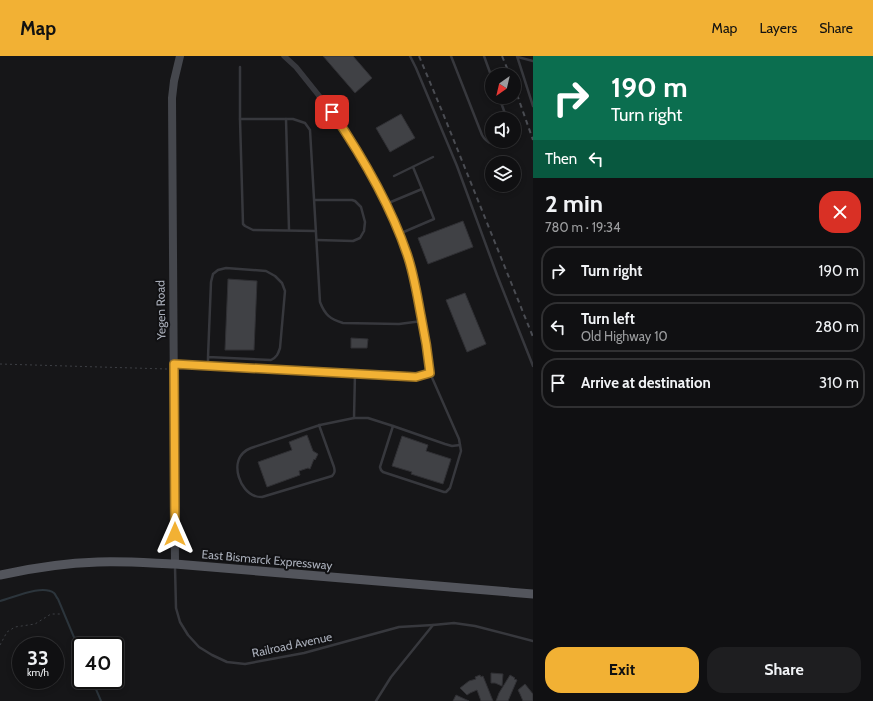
<!DOCTYPE html>
<meta charset="utf-8">
<style>
:root{--surface:#101012;--page:#1e1e20;--text:#f1f3f6;--muted:#9c9d9f;--line:#303032;--accent:#f2b134}
body{margin:0;font-family:Cabin,sans-serif;background:var(--page);color:var(--text);height:100vh;display:flex;flex-direction:column;font-size:15px;white-space:nowrap}
*{box-sizing:border-box;margin:0}
p{font-size:13px;color:var(--muted)}
.icon{flex:none;width:22px;height:22px;fill:none;stroke:currentColor;stroke-width:2;stroke-linecap:round;stroke-linejoin:round}
.map{position:relative;flex:1;overflow:hidden}
.panel{display:flex;flex-direction:column;background:var(--surface);width:340px}
.panel>*{flex:none}
.top-card{background:#0b6e4f;color:#fff;overflow:hidden}
.needle{width:26px;rotate:214deg}
.tools{position:absolute;left:485px;top:12px;display:grid;gap:8px}
.tools a{display:grid;place-items:center;width:36px;height:36px;border-radius:50%;background:var(--surface);box-shadow:0 2px 6px #0003,0 0 0 1px var(--line);font-size:20px}
.speed{position:absolute;left:12px;top:581px;display:flex;gap:8px;font-size:20px;font-weight:700;text-align:center}
.speed>*{display:grid;place-content:center;width:52px;height:52px;border-radius:50%;background:var(--surface);box-shadow:0 2px 6px #0003,0 0 0 1px var(--line);line-height:1}
.speed small{font-size:10px;font-weight:400}
.speed .limit{border:2px solid #111;border-radius:6px;background:#fff;color:#111}
.pin{position:absolute;display:grid;place-items:center;width:34px;height:34px;color:#fff;margin:-17px;border-radius:8px;box-shadow:0 2px 6px #0006}
.me{position:absolute;width:44px;margin:-22px;rotate:0deg;stroke-linejoin:round;filter:drop-shadow(0 0 3px #0008)}
.turn{display:flex;align-items:center;gap:14px;height:84px;padding:0 12px;font-size:18px}
.turn .icon{width:52px;height:52px;stroke-width:2.5}
.turn b{display:block;font-size:28px;line-height:34px}
.then{display:flex;align-items:center;height:38px;padding:0 12px;background:#0003;gap:8px;font-size:15px}
.round{display:grid;place-items:center;flex:none;width:42px;height:42px;border-radius:16px;background:var(--page)}
.overview{display:flex;align-items:center;justify-content:space-between;height:68px;padding:0 12px}
h1{font-size:24px;font-weight:800;line-height:30px}
.primary-button{display:flex;gap:8px;margin-top:auto;padding:8px 12px}
.primary-button a{flex:1;height:46px;border-radius:16px;background:var(--accent);color:#111;font-size:16px;font-weight:800;line-height:46px;text-align:center}
.primary-button a+a{background:var(--page);color:var(--text)}
ul{padding:0;list-style:none}
li{display:flex;align-items:center;gap:12px;height:50px;margin:0 8px 6px;padding:0 4px;border:2px solid var(--line);border-radius:16px}
li div{flex:1}
li b{display:block;font-size:15px}
li em{font-style:normal}
header{display:flex;align-items:center;gap:24px;box-sizing:border-box;height:56px;padding:0 20px;background:var(--accent);color:#111}
header strong{font-size:19px}
nav{display:flex;gap:22px;margin-inline-start:auto;font-size:14px}
main{display:flex;flex:1;min-height:0}
.map>svg:first-child{display:block}
.lines{fill:none;stroke-linecap:round;stroke-linejoin:round}
.stream{stroke:#2c353c;stroke-width:2}
.building{fill:#404145;stroke:#303034}
.path{stroke:#3d3f44;stroke-width:1;stroke-dasharray:2 3;stroke-linecap:butt}
.lane{stroke:#37383d;stroke-width:2.5}
.street{stroke:#37383d;stroke-width:5.5}
.secondary{stroke:#45474d;stroke-width:8}
.primary{stroke:#53555c;stroke-width:9}
.rail{stroke:#4a4c52;stroke-width:2;stroke-dasharray:5 4;stroke-linecap:butt}
.route-casing{stroke:#9d7322;stroke-width:10}
.route{stroke:#f2b134;stroke-width:7}
.labels{text-anchor:middle;stroke-width:4;stroke-linejoin:round;paint-order:stroke}
.street-label{font-size:12px;fill:#a8adb8;stroke:#111113}
</style>
<header>
<strong>Map</strong>
<nav><a>Map</a><a>Layers</a><a>Share</a></nav>
</header>
<main>
<div class="map">
<svg width="533" height="645" viewBox="0 0 533 645">
<rect width="100%" height="100%" fill="#161618"/>
<g class="lines">
<g class="stream">
<path d="M 0,545 C 13,542 42,528 54,537 C 56,539 56,541 58,543 L 81,598"/>
<polyline points="92,624 101,645"/>
</g>
</g>
<g class="building">
<polygon points="323,0 353,0 372,22 355,37"/>
<polygon points="401,58 415,82 390,96 376,72"/>
<polygon points="463,165 473,191 428,208 418,182"/>
<polygon points="228,223 257,225 254,294 225,294"/>
<polygon points="465,237 486,288 467,296 446,244"/>
<polygon points="351,282 368,283 367,292 351,292"/>
<polygon points="307,379 313,395 318,398 315,404 314,403 310,413 308,412 299,415 300,419 267,431 258,406 292,394 289,386"/>
<polygon points="402,380 428,389 426,395 451,403 443,428 411,418 412,416 392,410"/>
<polygon points="491,617 503,618 502,630 495,627 491,627"/>
<polygon points="480,619 481,621 483,620 493,645 481,645 477,634 470,637 467,639 460,632 469,625 476,623 475,621"/>
<polygon points="510,619 515,622 514,623 517,624 508,645 496,645 499,637"/>
<polygon points="525,628 533,638 533,645 523,645 520,638 518,634"/>
<polygon points="456,639 469,645 453,645"/>
</g>
<g class="lines">
<g class="path">
<polyline points="0,308 167,313"/>
<polyline points="0,589 7,576 15,571 35,568 51,558 62,558"/>
</g>
<g class="lane">
<polyline points="410,0 416,12 457,110 497,219 533,310"/>
<path d="M 451,0 L 482,79 C 487,88 496,91 504,85"/>
<polyline points="484,0 492,22"/>
<polyline points="517,0 533,50"/>
<polyline points="518,1 533,5"/>
<path d="M 240,11 L 240,63 L 293,63 L 305,67 L 310,74 L 320,246 C 325,259 330,263 343,267 L 399,268 L 422,265"/>
<polyline points="499,41 507,63"/>
<polyline points="240,63 243,168 245,170 253,174 316,175"/>
<polyline points="286,63 289,174"/>
<polyline points="413,111 422,133"/>
<polyline points="394,120 433,101"/>
<polyline points="315,144 352,144 355,145 361,151 365,166 364,175 360,182 353,185 317,184"/>
<polyline points="386,148 422,133 434,163 399,178"/>
<polyline points="174,308 416,321 430,317 459,383 461,395 450,432 446,436 444,436 383,416 381,414 380,411 393,370"/>
<path d="M 208,310 L 208,301 L 211,226 L 213,218 L 218,214 L 226,212 L 266,215 L 275,220 L 282,227 L 285,235 L 280,292 C 278,298 277,301 271,304 L 208,301"/>
<polyline points="354,362 355,317"/>
<path d="M 319,369 L 334,411 C 335,415 335,417 332,420 L 262,441 C 260,441 257,441 255,440 C 240,435 231,409 243,397 C 245,395 248,393 251,392 L 320,369 L 354,362 L 368,362 L 393,370 L 445,388 L 452,390 L 460,389"/>
<polyline points="175,511 176,552 180,566 188,579 199,591 212,599 227,606 245,608 304,597 399,571 433,569"/>
<polyline points="376,645 391,621 433,569 454,567 475,570 533,585"/>
</g>
<polyline class="street" points="284,0 296,11 332,56 354,89 386,148 407,197 415,225 424,274 430,317"/>
<polyline class="secondary" points="175,508 172,42 174,25 180,0"/>
<path class="primary" d="M 0,519 C 32,512 65,507 98,506 C 124,505 150,507 175,508 L 533,538"/>
<g class="rail">
<polyline points="419,0 442,55 533,281"/>
<polyline points="502,0 510,19"/>
<polyline points="514,30 533,84"/>
</g>
</g>
<g class="lines">
<defs>
<path id="route" d="M 175,478 L 174,308 L 416,321 L 430,317 C 428,298 425,279 421,260 C 417,239 414,218 407,198 C 390,148 362,100 332,56"/>
</defs>
<use href="#route" class="route-casing"/>
<use href="#route" class="route"/>
</g>
<g class="labels">
<g class="street-label">
<text transform="translate(161 254) rotate(-91)" y="4">Yegen Road</text>
<text transform="translate(267 504) rotate(5)" y="4">East Bismarck Expressway</text>
<text transform="translate(292 589) rotate(-12)" y="4">Railroad Avenue</text>
</g>
</g>
</svg>
<div class="tools">
<a><svg class="needle" viewBox="-14 -14 28 28"><path d="M0-13l5 13h-10z" fill="#e53935"/><path d="M0 13l5-13h-10z" fill="#9c9d9f"/></svg></a>
<a><svg class="icon" aria-label="sound" viewBox="0 0 24 24"><path d="M4 9h4l5-4v14l-5-4H4zM17 9q2 3 0 6"/></svg></a>
<a><svg class="icon" aria-label="layers" viewBox="0 0 24 24"><path d="M12 4l9 5-9 5-9-5zM3 14l9 5 9-5"/></svg></a>
</div>
<div class="speed"><div>33<small>km/h</small></div><div class="limit">40</div></div>
<div class="pin" style="left:332px;top:56px;background:#d93025"><svg class="icon" aria-label="arrive" viewBox="0 0 24 24"><path d="M6 21V4h12l-3 4 3 4H6"/></svg></div>
<svg class="me" style="left:175px;top:478px" viewBox="-20 -20 40 40"><path d="M0-17L14 15 0 8-14 15z" fill="#f2b134" stroke="#fff" stroke-width="4"/></svg>
</div>
<section class="panel">
<div class="top-card">
<div class="turn"><svg class="icon" aria-label="right" viewBox="0 0 24 24"><path d="M7 20v-9h11M14 6l5 5-5 5"/></svg><div><b>190 m</b>Turn right</div></div>
<div class="then">Then<svg class="icon" aria-label="left" viewBox="0 0 24 24"><path d="M17 20v-9H6M10 6l-5 5 5 5"/></svg></div>
</div>
<div class="overview"><div><h1>2 min</h1><p>780 m · 19:34</p></div><a class="round" style="background:#d93025;color:#fff"><svg class="icon" aria-label="close" viewBox="0 0 24 24"><path d="M6 6l12 12M18 6L6 18"/></svg></a></div>
<ul>
<li><svg class="icon" aria-label="right" viewBox="0 0 24 24"><path d="M7 20v-9h11M14 6l5 5-5 5"/></svg><div><b>Turn right</b></div><em>190 m</em></li>
<li><svg class="icon" aria-label="left" viewBox="0 0 24 24"><path d="M17 20v-9H6M10 6l-5 5 5 5"/></svg><div><b>Turn left</b><p>Old Highway 10</p></div><em>280 m</em></li>
<li><svg class="icon" aria-label="arrive" viewBox="0 0 24 24"><path d="M6 21V4h12l-3 4 3 4H6"/></svg><div><b>Arrive at destination</b></div><em>310 m</em></li>
</ul>
<div class="primary-button"><a>Exit</a><a>Share</a></div>
</section>
</main>
